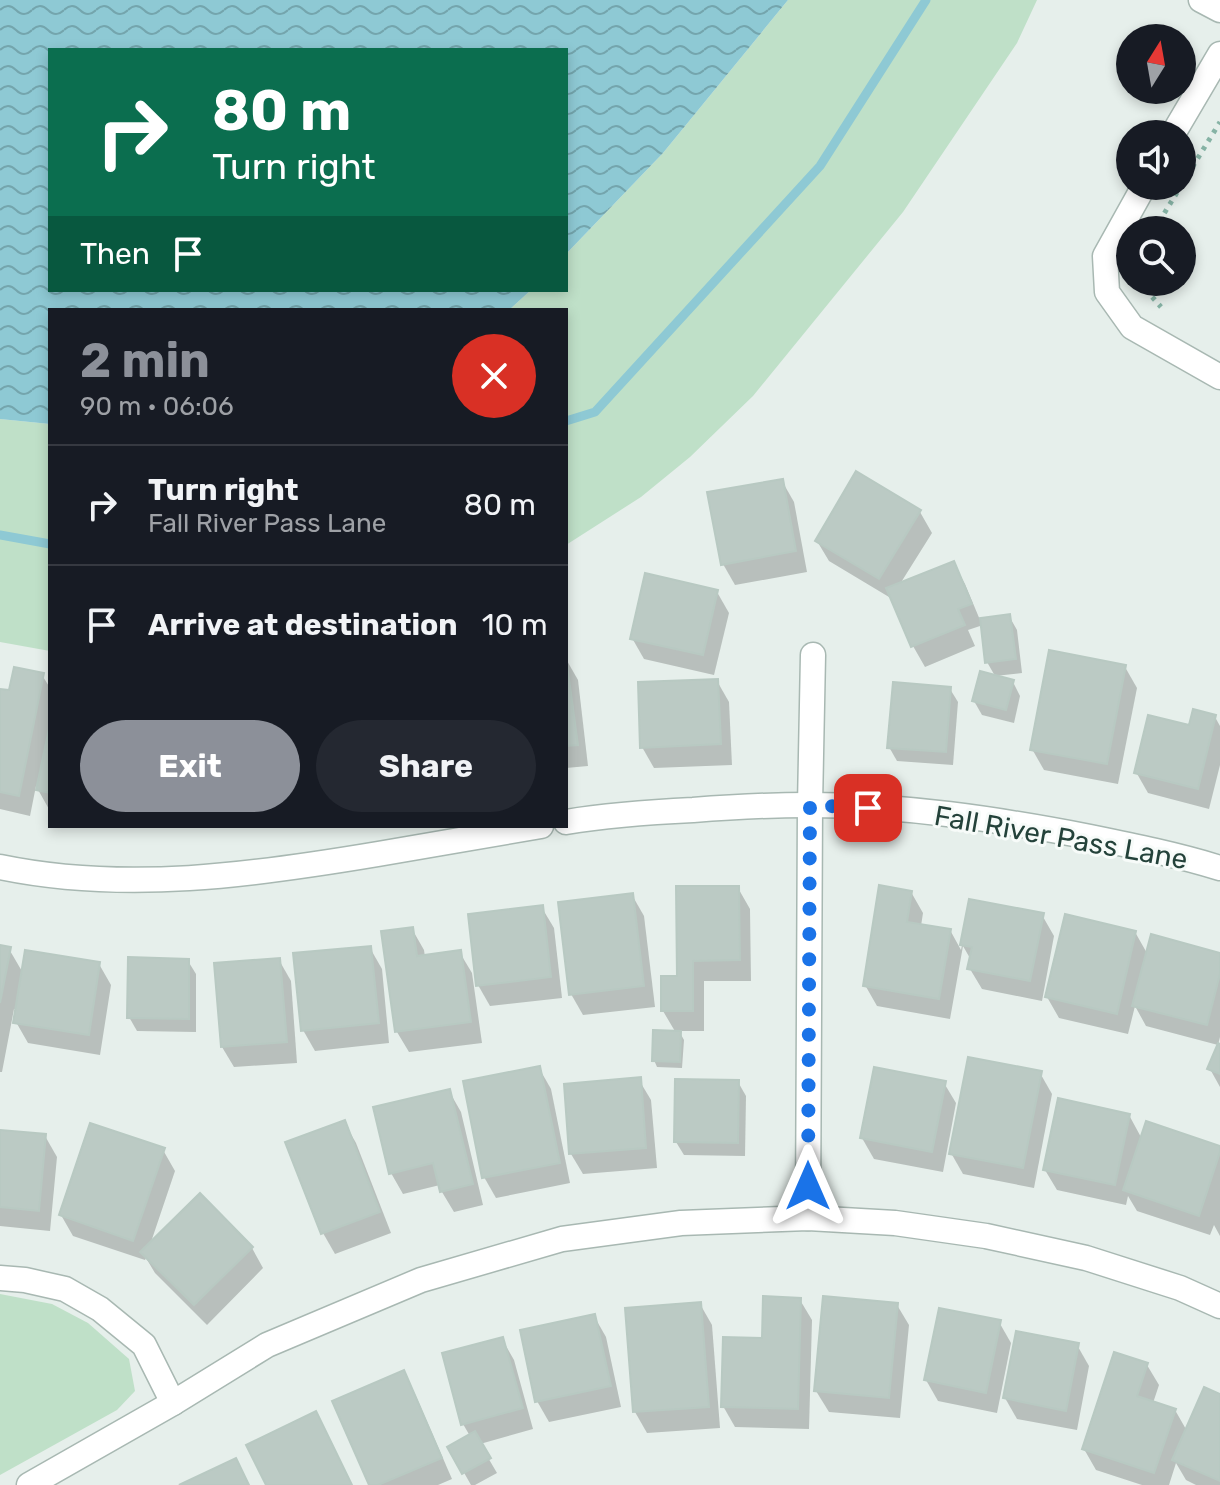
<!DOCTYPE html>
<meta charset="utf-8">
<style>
:root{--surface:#171b24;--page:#242831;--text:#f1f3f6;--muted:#9ea1a6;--line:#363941;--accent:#8c9099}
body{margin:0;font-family:Rubik,sans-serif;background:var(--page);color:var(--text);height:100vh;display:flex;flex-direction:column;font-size:30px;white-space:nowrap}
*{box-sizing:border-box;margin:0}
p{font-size:26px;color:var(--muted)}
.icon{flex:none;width:44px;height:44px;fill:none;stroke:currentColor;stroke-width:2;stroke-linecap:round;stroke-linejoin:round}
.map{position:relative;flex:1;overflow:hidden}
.sheet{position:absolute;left:48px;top:308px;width:520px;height:520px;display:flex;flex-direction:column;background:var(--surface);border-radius:0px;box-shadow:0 4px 12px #0003}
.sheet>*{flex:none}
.guide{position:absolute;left:48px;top:48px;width:520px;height:244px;border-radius:0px;box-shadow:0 4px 12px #0003;background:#0b6e4f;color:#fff;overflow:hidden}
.needle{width:52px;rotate:11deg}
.buttons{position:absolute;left:1116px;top:24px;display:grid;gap:16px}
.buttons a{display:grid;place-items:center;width:80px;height:80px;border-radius:50%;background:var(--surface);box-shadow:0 4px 12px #0003;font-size:40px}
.pin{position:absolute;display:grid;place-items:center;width:68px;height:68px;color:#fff;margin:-34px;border-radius:16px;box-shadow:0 4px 12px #0006}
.me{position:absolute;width:88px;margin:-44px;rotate:0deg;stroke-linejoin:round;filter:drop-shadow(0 0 6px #0008)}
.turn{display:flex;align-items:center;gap:28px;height:168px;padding:0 32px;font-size:36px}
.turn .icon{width:104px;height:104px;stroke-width:2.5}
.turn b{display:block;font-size:56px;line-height:68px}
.then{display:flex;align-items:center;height:76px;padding:0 32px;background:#0003;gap:16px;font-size:30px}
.round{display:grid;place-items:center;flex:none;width:84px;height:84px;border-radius:42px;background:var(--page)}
.overview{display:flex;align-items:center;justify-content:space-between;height:136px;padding:0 32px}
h1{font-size:48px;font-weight:700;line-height:60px;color:var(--accent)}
.primary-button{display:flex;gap:16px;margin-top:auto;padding:16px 32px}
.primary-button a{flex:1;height:92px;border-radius:48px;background:var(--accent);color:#fff;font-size:32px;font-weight:700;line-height:92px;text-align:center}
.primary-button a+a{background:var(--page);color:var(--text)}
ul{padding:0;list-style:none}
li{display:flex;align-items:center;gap:24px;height:120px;padding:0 32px;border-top:2px solid var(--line)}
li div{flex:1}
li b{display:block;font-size:30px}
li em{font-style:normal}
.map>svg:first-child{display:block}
.green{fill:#bfe0c8}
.water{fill:url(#water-waves)}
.shadow{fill:#0003}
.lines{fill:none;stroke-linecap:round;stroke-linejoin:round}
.stream{stroke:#8ec9d4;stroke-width:9}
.building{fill:#bbcac4;stroke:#b8c9c2;stroke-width:2}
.minor-casing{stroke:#a8b8b2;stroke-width:27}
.path{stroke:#86b3a5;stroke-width:5;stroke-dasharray:4 6;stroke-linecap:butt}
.minor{stroke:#fff;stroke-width:24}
.route{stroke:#1a73e8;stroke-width:14;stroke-dasharray:0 25.2}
.labels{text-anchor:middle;stroke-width:6;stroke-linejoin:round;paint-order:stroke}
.street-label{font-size:28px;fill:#24423a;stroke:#f7fbf9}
</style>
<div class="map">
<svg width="1220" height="1485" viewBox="0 0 1220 1485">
<defs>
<pattern id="water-waves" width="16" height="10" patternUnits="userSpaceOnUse" patternTransform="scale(2)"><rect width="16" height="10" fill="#8ec9d4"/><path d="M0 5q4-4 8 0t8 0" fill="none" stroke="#74a5ad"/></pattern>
</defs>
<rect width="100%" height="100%" fill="#e6efeb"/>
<g class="green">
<polygon points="788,0 1037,0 1017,43 903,212 753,396 690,457 641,497 566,545 566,310 509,310 531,290 566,290 566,254 663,153"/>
<polygon points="0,419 50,424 50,651 0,642"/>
<polygon points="0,1294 52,1304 88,1323 129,1359 135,1391 117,1410 0,1475"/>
</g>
<polygon class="water" points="0,0 788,0 663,153 566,254 566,50 50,50 50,290 531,290 509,310 50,310 50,424 0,419"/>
<g class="shadow">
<polygon points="782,481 794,502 807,572 735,585 723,564"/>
<polygon points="920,512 932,533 900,584 953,563 965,584 980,620 1009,616 1017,630 1022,673 995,676 987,662 983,625 968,630 975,646 925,667 913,646 894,600 829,561 817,541"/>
<polygon points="717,592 729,613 714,675 644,659 632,638"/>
<polygon points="566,659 578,680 588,766 566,768"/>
<polygon points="1125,667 1137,688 1118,784 1044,770 1032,749"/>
<polygon points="42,675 50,688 50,811 36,786 30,816 0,809 0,691 10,693"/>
<polygon points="717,681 729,702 732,765 654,768 642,747"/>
<polygon points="1013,682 1020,696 1014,723 982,715 974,701"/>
<polygon points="950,689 958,702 953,765 897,761 889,747"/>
<polygon points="1215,717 1220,726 1220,765 1209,809 1148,793 1136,772 1190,728"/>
<polygon points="738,888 750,909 751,981 704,981 704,1031 679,1031 684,1040 682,1068 657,1067 654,1060 676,1033 663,1011 679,978"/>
<polygon points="911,892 923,913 921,926 950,930 961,950 971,901 1042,915 1054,936 1042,1001 982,989 970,969 971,960 963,946 950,1019 877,1006 865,985"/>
<polygon points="632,895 644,916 655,1007 583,1015 571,994"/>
<polygon points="542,908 554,928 562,998 490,1006 478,985"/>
<polygon points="412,929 424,950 425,957 460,953 472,973 482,1043 409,1052 397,1032"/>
<polygon points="1135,932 1148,955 1220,955 1220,1037 1218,1045 1146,1026 1135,1006 1128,1034 1059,1018 1047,997"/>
<polygon points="0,947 9,949 23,973 99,964 111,985 100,1055 28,1043 16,1022 18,1009 14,1009 2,1072 0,1072"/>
<polygon points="370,948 382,969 389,1043 315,1051 303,1030"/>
<polygon points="279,960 291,981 297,1063 234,1067 222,1047"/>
<polygon points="188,961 196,974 196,1032 137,1031 129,1017"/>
<polygon points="1220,1046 1220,1087 1210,1069"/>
<polygon points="539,1068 551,1089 570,1183 496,1198 484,1177"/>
<polygon points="1040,1073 1052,1094 1034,1188 963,1174 951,1153"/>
<polygon points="639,1080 651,1100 657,1168 583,1174 571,1154"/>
<polygon points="738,1082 746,1096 745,1156 684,1155 676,1142"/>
<polygon points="944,1083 956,1103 943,1172 874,1159 862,1138"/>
<polygon points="449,1091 461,1112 483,1205 454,1212 442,1192 440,1185 403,1194 391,1173"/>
<polygon points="1129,1115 1142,1139 1220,1148 1220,1236 1214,1225 1210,1235 1137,1211 1128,1196 1126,1205 1057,1190 1045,1170"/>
<polygon points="344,1122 356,1143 391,1233 335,1254 323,1233 288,1143"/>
<polygon points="0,1131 45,1136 57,1157 50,1231 0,1226"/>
<polygon points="163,1150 175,1171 150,1245 252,1248 263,1268 207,1325 155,1273 146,1258 145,1260 73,1236 61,1215"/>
<polygon points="800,1300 812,1320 809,1429 735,1427 723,1406 764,1340"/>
<polygon points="700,1304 712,1325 720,1428 647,1433 635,1412"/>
<polygon points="897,1305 909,1325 900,1418 829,1412 816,1391"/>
<polygon points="594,1316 606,1337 621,1407 549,1422 537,1401"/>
<polygon points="999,1322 1011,1343 997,1413 938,1401 926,1380"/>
<polygon points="502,1339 514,1360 533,1429 480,1444 497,1473 475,1485 471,1485 450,1448 470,1436 463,1424"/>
<polygon points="1077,1345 1089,1366 1077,1430 1017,1419 1005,1398"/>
<polygon points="1147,1365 1159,1385 1153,1403 1175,1410 1187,1431 1220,1396 1220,1485 1196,1485 1186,1480 1176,1463 1169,1485 1142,1485 1096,1470 1084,1449"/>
<polygon points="403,1373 415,1394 452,1479 438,1485 371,1485"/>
</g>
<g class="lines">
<g class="stream">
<polyline points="566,421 595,412 820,166 926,0"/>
<polyline points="0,535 50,544"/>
</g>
</g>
<g class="building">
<polygon points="856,471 921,510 879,579 815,541"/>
<polygon points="783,479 796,551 721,565 707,492"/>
<polygon points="954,561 972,604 958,609 965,625 911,647 886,588"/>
<polygon points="645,573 718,590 703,655 630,639"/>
<polygon points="1010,614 1016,659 985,663 980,618"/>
<polygon points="1049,650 1126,665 1107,764 1030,750"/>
<polygon points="566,657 578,745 566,746"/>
<polygon points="14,667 44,673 19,796 0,792 0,689 9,690"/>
<polygon points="980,671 1014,680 1006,710 972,701"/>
<polygon points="718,679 721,744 640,748 638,682"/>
<polygon points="893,682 951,687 946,752 887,748"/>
<polygon points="1193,709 1216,715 1198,789 1134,773 1148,715 1189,725"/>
<polygon points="50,724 50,793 36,790"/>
<polygon points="879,885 912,891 907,922 951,929 939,999 863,986"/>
<polygon points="676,886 739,886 740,960 693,961 693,1011 661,1011 661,976 677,976"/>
<polygon points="633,893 644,986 569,995 558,902"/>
<polygon points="969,899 1044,913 1030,981 967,969 972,947 960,945"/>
<polygon points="543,905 551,977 476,986 468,914"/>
<polygon points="1065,914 1136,931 1117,1014 1045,997"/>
<polygon points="413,927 417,956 461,950 471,1022 395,1032 381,931"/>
<polygon points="1151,934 1220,953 1220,974 1207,1025 1132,1006"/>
<polygon points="0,945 11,947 0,1003"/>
<polygon points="371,946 379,1023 301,1031 293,953"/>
<polygon points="25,950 100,962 89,1035 13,1023"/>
<polygon points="128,957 189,959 189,1019 127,1018"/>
<polygon points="280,958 287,1042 221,1047 214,963"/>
<polygon points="653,1030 681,1031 680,1062 652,1061"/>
<polygon points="1218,1043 1220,1044 1220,1074 1207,1069"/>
<polygon points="968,1057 1042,1071 1023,1168 949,1154"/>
<polygon points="540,1066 560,1163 482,1178 463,1081"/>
<polygon points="874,1067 946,1081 932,1152 860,1138"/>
<polygon points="641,1077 646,1148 569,1154 564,1084"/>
<polygon points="675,1079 739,1080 738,1143 674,1142"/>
<polygon points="450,1089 473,1184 440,1192 433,1163 389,1174 373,1107"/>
<polygon points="1058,1098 1130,1114 1115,1185 1043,1170"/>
<polygon points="345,1120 380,1212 321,1234 285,1142"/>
<polygon points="1146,1121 1220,1146 1220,1152 1199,1216 1123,1190"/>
<polygon points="90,1123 165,1148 133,1241 59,1215"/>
<polygon points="0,1130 46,1134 39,1211 0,1207"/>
<polygon points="200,1193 253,1247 194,1305 140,1252"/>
<polygon points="763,1296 801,1298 798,1409 721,1407 723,1337 762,1338"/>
<polygon points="823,1296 898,1303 889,1398 814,1391"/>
<polygon points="701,1302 709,1407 633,1412 625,1308"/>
<polygon points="939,1308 1001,1320 986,1393 924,1380"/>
<polygon points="595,1314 611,1386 535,1402 520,1330"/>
<polygon points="1016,1331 1079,1343 1066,1411 1003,1398"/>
<polygon points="503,1337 523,1408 461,1425 442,1353"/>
<polygon points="1114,1352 1148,1363 1137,1396 1176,1409 1154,1473 1082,1449"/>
<polygon points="404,1370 442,1458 378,1485 369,1485 332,1401"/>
<polygon points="1204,1387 1220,1394 1220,1481 1172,1460"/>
<polygon points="316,1411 352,1485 266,1485 246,1445"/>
<polygon points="475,1431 491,1458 462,1474 447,1447"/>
<polygon points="236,1458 249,1485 179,1485"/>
</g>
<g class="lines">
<defs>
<g id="minor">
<polyline points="1201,0 1220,10"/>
<polyline points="1173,134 1220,54"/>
<polyline points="1144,186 1105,256 1107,292 1132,327 1220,377"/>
<path d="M 566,822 C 608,815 651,812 693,810 C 731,807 769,805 808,805 C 903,805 997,819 1090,837 C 1134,846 1178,855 1220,868"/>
<path d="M 0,867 C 125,893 253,875 378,854 C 432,845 487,835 541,826"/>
<polyline points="808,1218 810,805 813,655"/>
<polyline points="0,1278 25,1280 65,1289 100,1309 144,1345 173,1403"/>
<polyline points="29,1485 173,1403 267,1345 421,1280 562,1239 681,1223 808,1218 895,1223 986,1236 1086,1258 1180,1288 1220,1306"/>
</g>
</defs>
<use href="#minor" class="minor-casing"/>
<g class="path">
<polyline points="1182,184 1220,122"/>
<polyline points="1154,230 1181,186"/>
<polyline points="1139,282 1161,307"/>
</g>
<use href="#minor" class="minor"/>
</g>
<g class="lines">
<polyline class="route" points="808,1186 810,805 868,808"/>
</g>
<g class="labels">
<g class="street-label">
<text transform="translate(1061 837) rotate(10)" y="10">Fall River Pass Lane</text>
</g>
</g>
</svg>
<div class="buttons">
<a><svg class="needle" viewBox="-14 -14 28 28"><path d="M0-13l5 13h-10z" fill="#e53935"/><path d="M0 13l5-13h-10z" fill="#9ea1a6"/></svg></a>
<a><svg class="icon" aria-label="sound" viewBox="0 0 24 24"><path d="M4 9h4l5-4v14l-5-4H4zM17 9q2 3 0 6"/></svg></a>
<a><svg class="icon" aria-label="search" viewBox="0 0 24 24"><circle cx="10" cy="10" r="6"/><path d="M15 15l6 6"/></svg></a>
</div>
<div class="pin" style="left:868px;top:808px;background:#d93025"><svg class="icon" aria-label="arrive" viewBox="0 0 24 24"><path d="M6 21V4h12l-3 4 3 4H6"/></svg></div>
<svg class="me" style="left:808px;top:1186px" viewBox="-20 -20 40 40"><path d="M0-17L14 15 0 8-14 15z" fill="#1a73e8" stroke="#fff" stroke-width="4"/></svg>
<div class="guide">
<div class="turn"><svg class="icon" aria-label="right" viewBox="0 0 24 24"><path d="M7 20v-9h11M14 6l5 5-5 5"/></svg><div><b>80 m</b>Turn right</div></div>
<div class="then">Then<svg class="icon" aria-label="arrive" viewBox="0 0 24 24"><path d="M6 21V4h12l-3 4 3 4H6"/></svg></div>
</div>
<section class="sheet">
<div class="overview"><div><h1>2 min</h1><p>90 m · 06:06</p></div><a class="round" style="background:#d93025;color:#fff"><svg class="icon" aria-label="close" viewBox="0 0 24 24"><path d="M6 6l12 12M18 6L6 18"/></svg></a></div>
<ul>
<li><svg class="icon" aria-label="right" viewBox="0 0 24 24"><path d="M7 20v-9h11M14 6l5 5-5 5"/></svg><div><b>Turn right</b><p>Fall River Pass Lane</p></div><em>80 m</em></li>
<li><svg class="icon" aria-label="arrive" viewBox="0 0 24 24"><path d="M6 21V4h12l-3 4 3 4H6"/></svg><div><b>Arrive at destination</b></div><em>10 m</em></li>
</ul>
<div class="primary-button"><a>Exit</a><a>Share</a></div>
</section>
</div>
